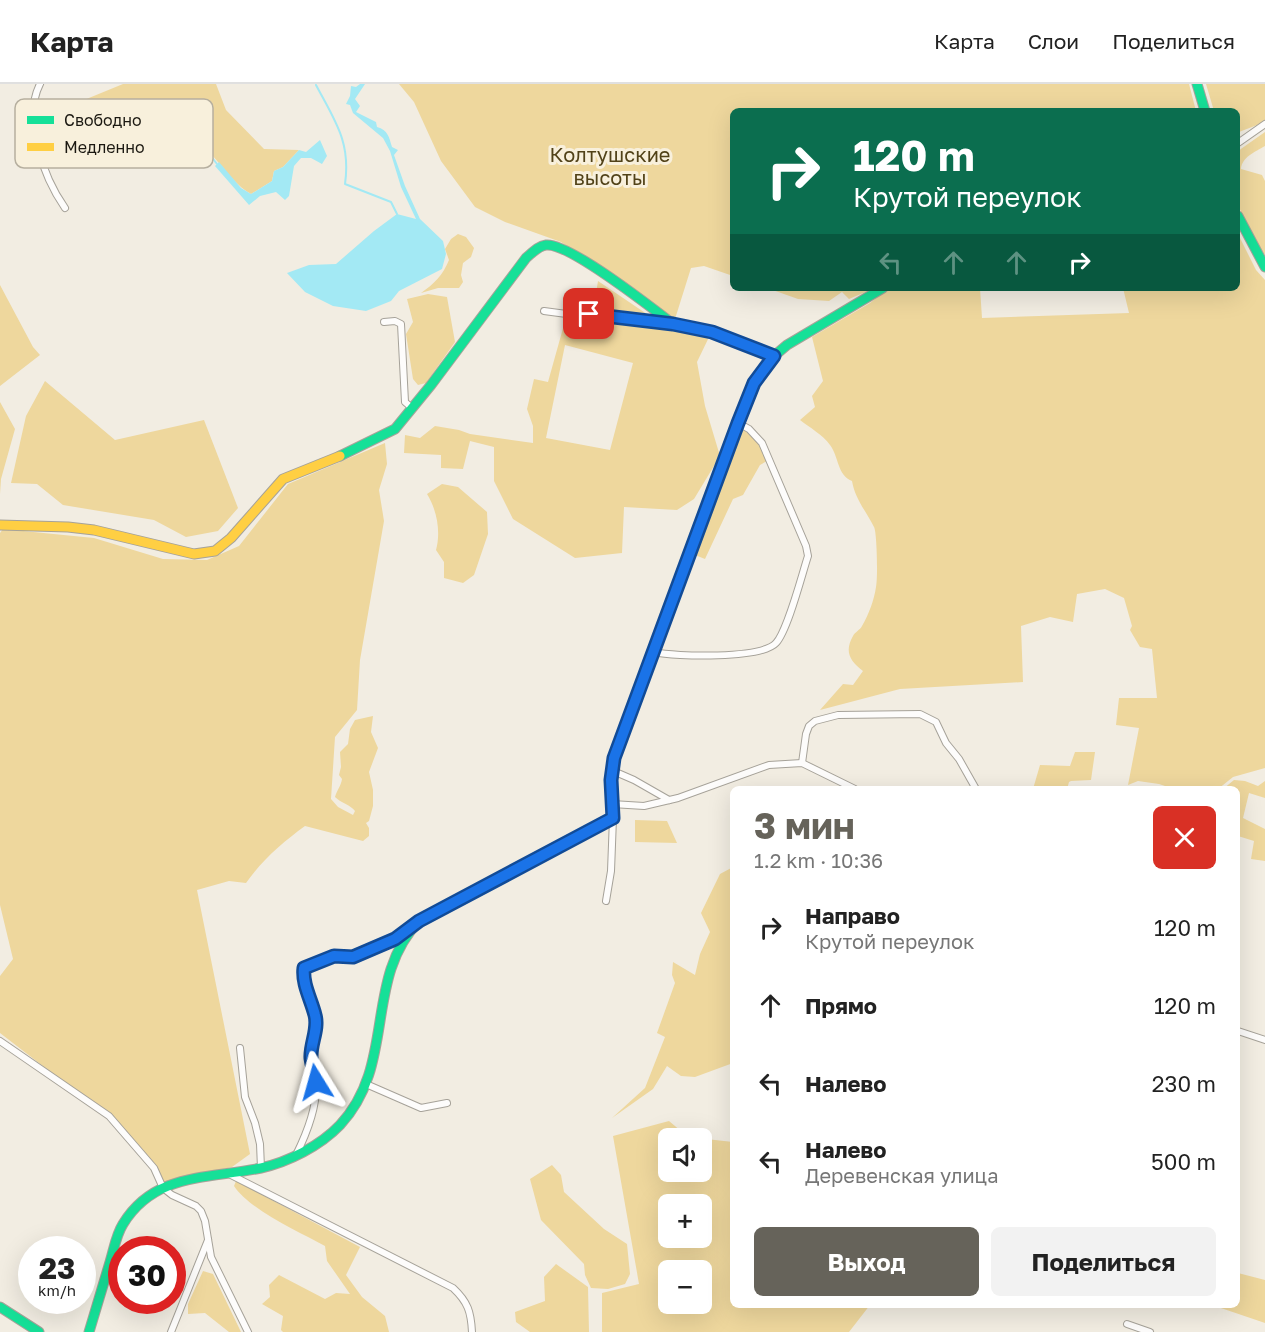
<!DOCTYPE html>
<html lang="ru">
<meta charset="utf-8">
<style>
:root{--surface:#fff;--page:#f2f2f2;--text:#222;--muted:#767676;--line:#e0e0e0;--accent:#66635a}
body{margin:0;font-family:"Golos Text",sans-serif;background:var(--page);color:var(--text);height:100vh;display:flex;flex-direction:column;font-size:22px;white-space:nowrap}
*{box-sizing:border-box;margin:0}
p{font-size:20px;color:var(--muted)}
.icon{flex:none;width:33px;height:33px;fill:none;stroke:currentColor;stroke-width:2;stroke-linecap:round;stroke-linejoin:round}
.map{position:relative;flex:1;overflow:hidden}
.drawer{position:absolute;left:730px;top:702px;width:510px;height:522px;display:flex;flex-direction:column;background:var(--surface);border-radius:9px;box-shadow:0 6px 24px #0002}
.drawer>*{flex:none}
.guide{position:absolute;left:730px;top:24px;width:510px;height:183px;border-radius:9px;box-shadow:0 6px 24px #0002;background:#0b6e4f;color:#fff;overflow:hidden}
.controls{position:absolute;left:658px;top:1044px;display:grid;gap:12px}
.controls a{display:grid;place-items:center;width:54px;height:54px;border-radius:9px;background:var(--surface);box-shadow:0 6px 24px #0002;font-size:30px}
.speed{position:absolute;left:18px;top:1152px;display:flex;gap:12px;font-size:30px;font-weight:700;text-align:center}
.speed>*{display:grid;place-content:center;width:78px;height:78px;border-radius:50%;background:var(--surface);box-shadow:0 6px 24px #0002;line-height:1}
.speed small{font-size:15px;font-weight:400}
.speed .limit{border:9px solid #d22;background:#fff;color:#111}
.pin{position:absolute;display:grid;place-items:center;width:51px;height:51px;color:#fff;margin:-26px;border-radius:12px;box-shadow:0 3px 9px #0006}
.me{position:absolute;width:66px;margin:-33px;rotate:352deg;stroke-linejoin:round;filter:drop-shadow(0 0 4px #0008)}
.turn{display:flex;align-items:center;gap:21px;height:126px;padding:0 24px;font-size:27px}
.turn .icon{width:78px;height:78px;stroke-width:2.5}
.turn b{display:block;font-size:42px;line-height:51px}
.lanes{display:flex;align-items:center;height:57px;padding:0 24px;background:#0003;justify-content:center;gap:30px;direction:ltr}
.lanes .off{opacity:.35}
.round{display:grid;place-items:center;flex:none;width:63px;height:63px;border-radius:9px;background:var(--page)}
.summary{display:flex;align-items:center;justify-content:space-between;height:102px;padding:0 24px}
h1{font-size:36px;font-weight:700;line-height:45px;color:var(--accent)}
.action{display:flex;gap:12px;margin-top:auto;padding:12px 24px}
.action a{flex:1;height:69px;border-radius:9px;background:var(--accent);color:#fff;font-size:24px;font-weight:700;line-height:69px;text-align:center}
.action a+a{background:var(--page);color:var(--text)}
ul{padding:0;list-style:none}
li{display:flex;align-items:center;gap:18px;height:78px;padding:0 24px}
li div{flex:1}
li b{display:block;font-size:22px}
li em{font-style:normal}
header{display:flex;align-items:center;gap:36px;box-sizing:border-box;height:84px;padding:0 30px;background:var(--surface);border-bottom:2px solid var(--line)}
header strong{font-size:28px}
nav{display:flex;gap:33px;margin-inline-start:auto;font-size:21px}
.map>svg:first-child{display:block}
.green{fill:#eed79d;fill-rule:evenodd}
.water{fill:#a3e9f4}
.lines{fill:none;stroke-linecap:round;stroke-linejoin:round}
.stream{stroke:#a3e9f4;stroke-width:2}
.street-casing{stroke:#a6a299;stroke-width:8}
.fast-casing{stroke:#a6a299;stroke-width:11}
.slow-casing{stroke:#a6a299;stroke-width:11}
.street{stroke:#fdfcfb;stroke-width:6}
.fast{stroke:#16e098;stroke-width:9}
.slow{stroke:#ffcf43;stroke-width:9}
.route-casing{stroke:#114b97;stroke-width:15}
.route{stroke:#1a73e8;stroke-width:10}
.labels{text-anchor:middle;stroke-width:6;stroke-linejoin:round;paint-order:stroke}
.park-label{font-size:20px;fill:#514218;stroke:#f8f0dc}
.key{fill:#f8f0dc;stroke:#b6af9f;stroke-width:1.5}
.key-label{font-size:16px;fill:#1b1811}
</style>
<header>
<strong>Карта</strong>
<nav><a>Карта</a><a>Слои</a><a>Поделиться</a></nav>
</header>
<div class="map">
<svg width="1265" height="1248" viewBox="0 0 1265 1248">
<rect width="100%" height="100%" fill="#f2ede2"/>
<g class="green">
<path d="M 123,0 L 216,0 L 226,26 L 264,65 L 299,66 L 283,83 L 274,87 L 272,97 L 251,110 C 225,95 214,64 188,51 L 176,64 L 170,76 L 137,80 L 105,61 L 81,55 L 71,75 L 61,77 L 55,62 L 84,16 Z"/>
<polygon points="399,0 1189,0 1196,27 734,27 733,192 704,182 691,184 675,235 561,158 505,138 475,123 441,77 414,18"/>
<polygon points="1206,0 1265,0 1265,38 1239,48 1238,51 1238,27 1214,27"/>
<path d="M 1265,48 L 1265,62 C 1255,68 1242,73 1241,85 L 1262,91 L 1265,97 L 1265,171 L 1251,150 L 1238,121 L 1238,67 Z"/>
<path d="M 458,150 L 466,153 L 474,164 L 471,173 L 463,179 L 461,191 L 463,198 L 459,204 L 438,204 L 421,209 C 434,200 443,191 449,176 L 445,165 L 451,155 Z"/>
<path d="M 1238,150 L 1256,186 L 1265,196 L 1265,684 L 1233,693 L 1218,705 L 1174,705 L 1159,700 L 1138,697 L 1128,701 L 1139,644 L 1116,641 L 1119,614 L 1157,614 L 1152,565 L 1140,563 L 1130,546 L 1132,542 L 1124,514 L 1105,505 L 1077,510 L 1073,538 L 1050,533 L 1021,542 L 1023,598 L 900,605 L 820,626 L 843,600 L 853,601 L 863,587 C 850,577 844,568 853,552 C 855,548 860,546 862,542 C 869,530 874,516 876,503 C 878,495 877,448 874,443 C 866,427 855,415 852,397 C 837,391 839,373 830,361 C 823,351 809,343 800,336 L 815,323 L 812,312 L 823,297 L 812,253 L 870,219 L 889,204 L 980,204 L 982,234 L 1129,229 L 1123,204 L 1238,204 Z"/>
<path d="M 598,197 L 669,245 L 711,249 L 697,278 L 705,322 L 720,372 L 694,415 L 677,426 L 624,423 L 622,469 L 575,474 L 513,435 L 494,397 L 494,363 L 470,357 L 463,385 L 441,384 L 441,371 L 404,369 L 405,351 L 420,354 L 435,342 L 459,346 L 470,350 L 533,359 L 533,342 L 527,325 L 534,295 L 548,298 L 565,237 L 590,246 ZM 565,261 L 633,279 L 610,366 L 546,354 Z"/>
<polygon points="0,201 33,263 40,271 0,302"/>
<polygon points="767,204 875,204 849,215 842,208 829,217 798,215"/>
<polygon points="428,210 447,213 455,258 426,299 418,301 413,295 406,250 413,238 407,215"/>
<polygon points="45,297 115,356 204,336 238,424 218,447 186,453 154,436 63,421 37,400 11,399 26,332"/>
<polygon points="0,318 15,345 1,395 0,410"/>
<polygon points="744,343 759,360 767,377 760,381 743,411 733,415 705,475 695,471 714,421 716,408"/>
<path d="M 385,359 L 387,380 L 379,406 L 384,437 L 360,576 L 357,626 L 335,653 L 331,715 L 338,723 L 353,731 L 355,727 C 351,721 341,719 335,713 C 337,706 341,702 342,695 L 339,691 L 341,683 L 340,668 L 348,660 L 350,645 L 355,636 L 373,632 L 371,648 L 378,664 L 369,688 L 373,706 L 373,722 L 369,737 L 366,739 L 369,744 L 369,752 L 363,757 L 305,742 C 283,758 262,776 246,799 L 229,797 L 197,806 L 250,1070 L 232,1083 L 164,1099 L 155,1080 L 122,1043 L 0,949 L 0,892 L 13,875 L 0,821 L 0,449 L 3,445 L 94,454 L 163,475 L 207,476 L 239,462 L 288,400 Z"/>
<path d="M 442,400 L 458,403 L 487,428 L 488,450 L 474,491 L 463,499 L 444,494 L 444,478 L 436,466 C 441,448 437,426 427,410 Z"/>
<polygon points="1075,668 1095,668 1091,696 1071,697 1069,698 1067,705 1033,705 1040,681 1070,682"/>
<polygon points="1234,696 1245,697 1258,702 1265,697 1265,714 1249,709 1243,734 1265,745 1265,777 1251,775 1254,757 1238,752 1238,705 1223,705"/>
<polygon points="635,736 667,737 677,759 635,758"/>
<polygon points="733,783 733,979 695,993 681,992 667,982 653,1005 612,1034 645,1004 665,953 657,949 675,899 672,891 673,878 695,891 700,870 710,848 701,829 720,790"/>
<path d="M 669,1037 L 688,1053 L 733,1058 L 734,1221 L 870,1221 L 849,1248 L 602,1248 L 602,1209 L 639,1200 L 613,1052 ZM 669,1054 L 702,1054 L 702,1088 L 669,1088 ZM 669,1120 L 702,1120 L 702,1154 L 669,1154 ZM 669,1186 L 702,1186 L 702,1220 L 669,1220 Z"/>
<polygon points="552,1081 561,1091 564,1108 604,1145 627,1160 630,1190 625,1200 608,1205 591,1204 585,1191 584,1180 541,1136 530,1095"/>
<path d="M 236,1097 L 360,1163 L 346,1191 L 362,1213 L 385,1232 L 389,1248 L 283,1248 L 281,1246 L 283,1232 L 262,1220 L 270,1213 L 269,1201 L 279,1191 L 325,1215 L 336,1209 L 350,1210 L 327,1177 L 325,1162 C 299,1148 250,1126 234,1102 Z"/>
<polygon points="556,1180 588,1203 589,1248 530,1248 516,1238 515,1228 545,1217 544,1193"/>
<polygon points="203,1187 213,1190 241,1248 229,1248 205,1229 188,1230 188,1220"/>
<polygon points="1238,1189 1265,1196 1265,1239 1215,1222 1238,1221"/>
</g>
<g class="water">
<path d="M 360,0 L 365,0 L 355,15 L 360,22 L 356,28 L 376,38 L 377,43 C 388,46 389,53 392,63 L 398,66 L 394,71 L 405,102 L 420,135 L 443,157 L 446,170 L 442,185 L 399,207 L 391,217 L 366,227 L 333,222 L 305,208 L 287,189 L 309,181 L 336,180 L 374,147 L 397,130 L 416,135 L 401,103 L 390,67 L 383,54 L 353,29 L 350,21 L 346,20 L 350,12 L 351,2 L 356,3 Z"/>
<polygon points="320,56 327,72 322,80 311,74 301,74 294,82 289,112 285,116 276,108 260,112 249,121 215,82 219,78 241,104 251,110 272,97 274,87 283,83 299,66 306,68"/>
</g>
<g class="lines">
<g class="stream">
<path d="M 316,1 C 335,37 351,58 345,100 L 391,118 L 397,130"/>
<polyline points="172,64 175,56 187,51 199,57 217,80"/>
</g>
<defs>
<g id="street">
<path d="M 40,0 C 22,35 44,94 65,124"/>
<polyline points="1238,59 1265,40"/>
<polyline points="544,227 574,231 589,230 673,240 712,248 774,272"/>
<polyline points="384,238 395,237 401,240 405,318 412,324"/>
<path d="M 654,568 C 676,573 761,575 776,559 C 788,546 802,490 808,472 L 806,462 L 762,359 L 749,345 L 738,339"/>
<polyline points="802,679 806,650 809,642 815,637 838,631 920,630 936,638 946,659 959,675 976,705"/>
<polyline points="611,686 634,696 669,716"/>
<polyline points="612,720 644,722 678,714 769,681 802,679 855,705"/>
<polyline points="606,817 611,787 613,734"/>
<polyline points="1238,947 1265,956"/>
<polyline points="0,957 109,1032 154,1084 163,1104 172,1111 196,1122 201,1127 205,1137 211,1173 248,1248"/>
<polyline points="240,964 245,1013 255,1039 260,1060 261,1084"/>
<polyline points="366,1000 421,1024 447,1019"/>
<path d="M 296,1071 C 307,1049 318,1021 316,996 C 316,988 312,981 311,974 C 310,960 318,947 315,933 C 312,917 302,901 305,884 L 334,872 L 353,873 L 395,856 L 407,847"/>
<path d="M 229,1090 L 453,1204 C 468,1218 471,1228 472,1248"/>
<polyline points="1127,1240 1150,1248"/>
<polyline points="171,1248 208,1156"/>
</g>
<g id="fast">
<polyline points="1197,0 1205,27"/>
<polyline points="1238,132 1265,183"/>
<path d="M 340,372 L 395,345 L 431,301 L 526,174 C 532,169 538,162 546,161 C 568,158 652,224 673,240"/>
<polyline points="676,504 754,299 774,272 787,261 883,204"/>
<polyline points="0,1223 39,1248"/>
<path d="M 89,1248 C 96,1225 103,1201 110,1178 C 114,1165 116,1151 123,1140 C 155,1088 209,1095 261,1084 C 288,1078 320,1062 340,1041 C 397,980 363,895 419,837 L 536,775"/>
</g>
<g id="slow">
<polyline points="0,441 68,443 94,446 194,470 215,467 231,454 283,395 340,372"/>
<polyline points="536,775 613,734 611,696 614,674 676,504"/>
</g>
</defs>
<use href="#street" class="street-casing"/>
<use href="#fast" class="fast-casing"/>
<use href="#slow" class="slow-casing"/>
<use href="#street" class="street"/>
<use href="#fast" class="fast"/>
<use href="#slow" class="slow"/>
</g>
<g class="lines">
<defs>
<path id="route" d="M 316,998 C 315,990 312,982 311,974 C 310,960 319,945 315,931 C 311,915 302,900 304,884 L 334,872 L 353,873 L 395,855 L 419,837 L 613,734 L 611,696 L 614,674 L 738,339 L 754,299 L 774,272 L 712,248 L 673,240 L 589,230"/>
</defs>
<use href="#route" class="route-casing"/>
<use href="#route" class="route"/>
</g>
<g class="labels">
<g class="park-label">
<text x="610" y="78">Колтушские<tspan x="610" dy="23">высоты</tspan></text>
</g>
</g>
<rect x="15" y="15" width="198" height="69" rx="9" class="key"/>
<rect x="27" y="32" width="27" height="8" fill="#16e098"/>
<rect x="27" y="59" width="27" height="8" fill="#ffcf43"/>
<g class="key-label">
<text x="64" y="42">Свободно</text>
<text x="64" y="69">Медленно</text>
</g>
</svg>
<div class="controls">
<a><svg class="icon" aria-label="sound" viewBox="0 0 24 24"><path d="M4 9h4l5-4v14l-5-4H4zM17 9q2 3 0 6"/></svg></a>
<a>+</a>
<a>−</a>
</div>
<div class="speed"><div>23<small>km/h</small></div><div class="limit">30</div></div>
<div class="pin" style="left:589px;top:230px;background:#d93025"><svg class="icon" aria-label="arrive" viewBox="0 0 24 24"><path d="M6 21V4h12l-3 4 3 4H6"/></svg></div>
<svg class="me" style="left:316px;top:998px" viewBox="-20 -20 40 40"><path d="M0-17L14 15 0 8-14 15z" fill="#1a73e8" stroke="#fff" stroke-width="4"/></svg>
<div class="guide">
<div class="turn"><svg class="icon" aria-label="right" viewBox="0 0 24 24"><path d="M7 20v-9h11M14 6l5 5-5 5"/></svg><div><b>120 m</b>Крутой переулок</div></div>
<div class="lanes"><svg class="icon off" aria-label="left" viewBox="0 0 24 24"><path d="M17 20v-9H6M10 6l-5 5 5 5"/></svg><svg class="icon off" aria-label="ahead" viewBox="0 0 24 24"><path d="M12 20V5M6 11l6-6 6 6"/></svg><svg class="icon off" aria-label="ahead" viewBox="0 0 24 24"><path d="M12 20V5M6 11l6-6 6 6"/></svg><svg class="icon" aria-label="right" viewBox="0 0 24 24"><path d="M7 20v-9h11M14 6l5 5-5 5"/></svg></div>
</div>
<section class="drawer">
<div class="summary"><div><h1>3 мин</h1><p>1.2 km · 10:36</p></div><a class="round" style="background:#d93025;color:#fff"><svg class="icon" aria-label="close" viewBox="0 0 24 24"><path d="M6 6l12 12M18 6L6 18"/></svg></a></div>
<ul>
<li><svg class="icon" aria-label="right" viewBox="0 0 24 24"><path d="M7 20v-9h11M14 6l5 5-5 5"/></svg><div><b>Направо</b><p>Крутой переулок</p></div><em>120 m</em></li>
<li><svg class="icon" aria-label="ahead" viewBox="0 0 24 24"><path d="M12 20V5M6 11l6-6 6 6"/></svg><div><b>Прямо</b></div><em>120 m</em></li>
<li><svg class="icon" aria-label="left" viewBox="0 0 24 24"><path d="M17 20v-9H6M10 6l-5 5 5 5"/></svg><div><b>Налево</b></div><em>230 m</em></li>
<li><svg class="icon" aria-label="left" viewBox="0 0 24 24"><path d="M17 20v-9H6M10 6l-5 5 5 5"/></svg><div><b>Налево</b><p>Деревенская улица</p></div><em>500 m</em></li>
</ul>
<div class="action"><a>Выход</a><a>Поделиться</a></div>
</section>
</div>
